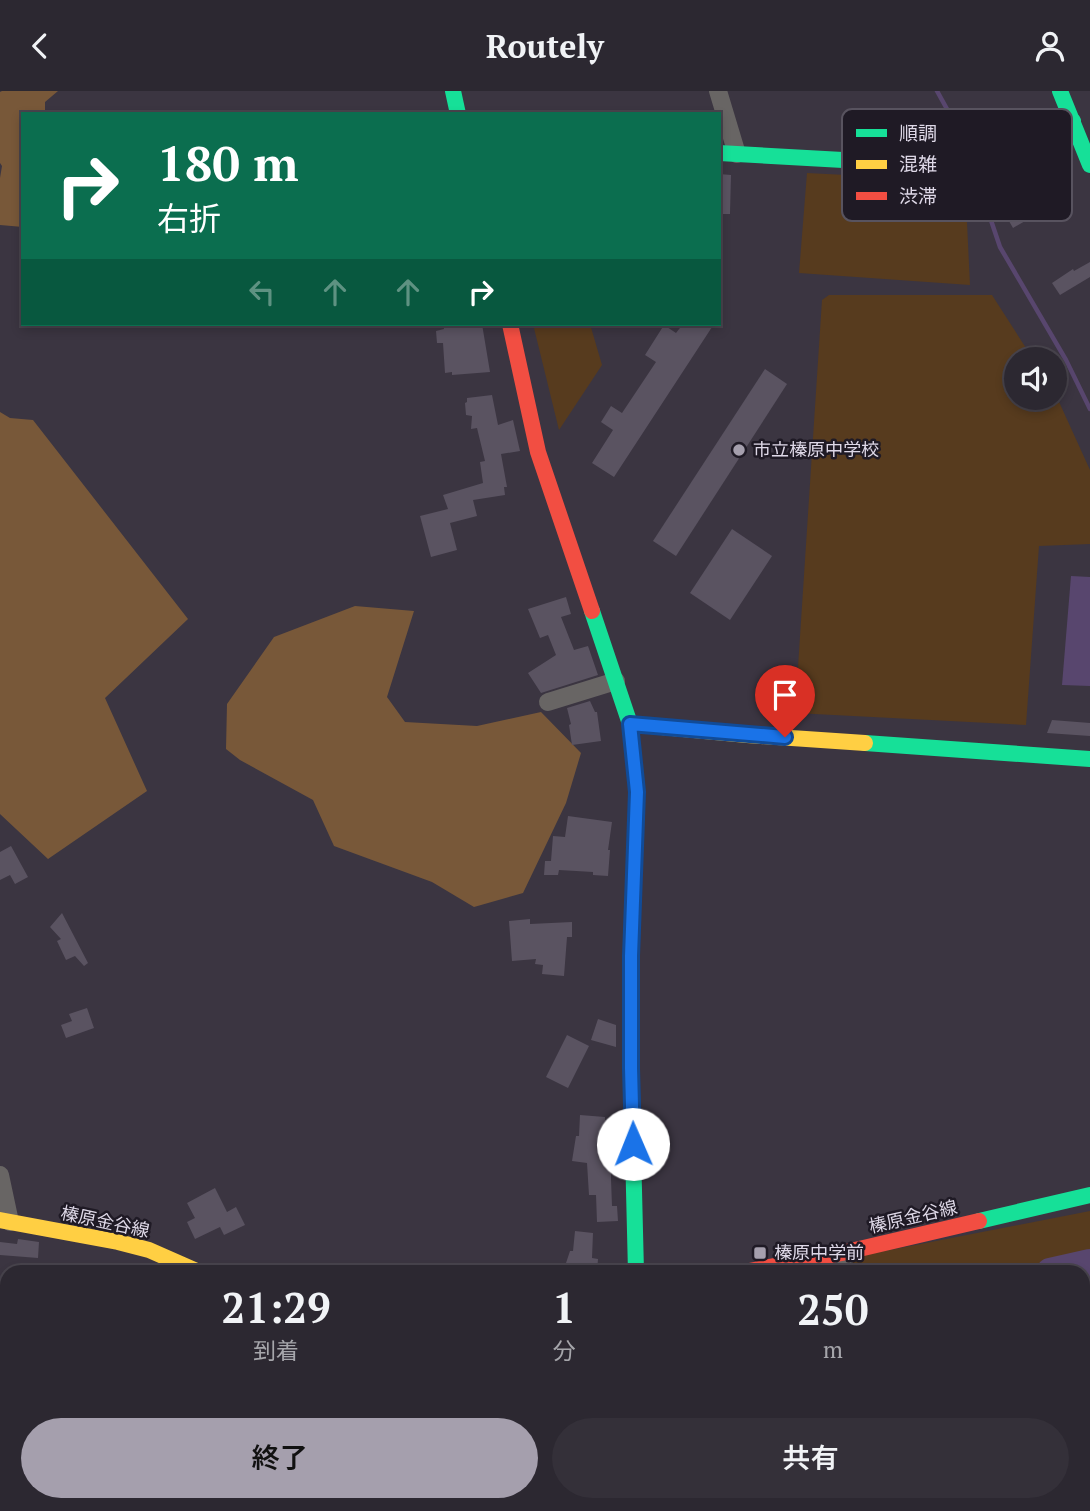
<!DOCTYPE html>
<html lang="ja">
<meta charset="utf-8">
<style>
:root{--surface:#2c2831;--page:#343039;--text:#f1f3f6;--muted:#a6a6ab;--line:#48444d;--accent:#a59fad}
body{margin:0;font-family:"PT Serif","Noto Sans JP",serif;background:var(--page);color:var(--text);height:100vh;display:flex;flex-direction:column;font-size:26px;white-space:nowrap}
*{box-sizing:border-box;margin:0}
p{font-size:23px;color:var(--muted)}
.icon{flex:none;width:38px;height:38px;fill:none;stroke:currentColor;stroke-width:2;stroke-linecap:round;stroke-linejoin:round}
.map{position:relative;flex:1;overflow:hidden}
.details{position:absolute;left:0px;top:1174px;width:1090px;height:247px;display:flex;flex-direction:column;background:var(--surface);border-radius:21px 21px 0 0;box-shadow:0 4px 10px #0003,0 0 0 2px var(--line)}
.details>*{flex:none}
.banner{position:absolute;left:21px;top:21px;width:700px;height:214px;border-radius:0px;box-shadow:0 4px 10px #0003,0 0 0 2px var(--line);background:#0b6e4f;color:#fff;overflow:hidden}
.tools{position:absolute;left:1004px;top:256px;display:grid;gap:14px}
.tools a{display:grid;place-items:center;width:63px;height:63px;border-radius:50%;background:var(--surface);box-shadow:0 4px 10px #0003,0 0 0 2px var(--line);font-size:35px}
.pin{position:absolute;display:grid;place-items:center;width:60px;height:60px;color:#fff;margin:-72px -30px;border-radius:50% 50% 50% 0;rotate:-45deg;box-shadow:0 0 7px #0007}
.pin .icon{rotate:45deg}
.me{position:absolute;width:77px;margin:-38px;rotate:359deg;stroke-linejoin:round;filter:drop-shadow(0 0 5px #0008)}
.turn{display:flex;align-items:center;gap:24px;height:147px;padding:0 21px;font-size:32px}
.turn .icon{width:91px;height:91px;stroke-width:2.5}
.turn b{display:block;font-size:49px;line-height:60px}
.lanes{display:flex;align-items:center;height:66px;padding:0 21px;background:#0003;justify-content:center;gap:35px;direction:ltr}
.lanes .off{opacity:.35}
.eta{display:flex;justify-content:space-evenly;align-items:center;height:119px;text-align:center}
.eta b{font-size:42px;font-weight:600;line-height:49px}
.button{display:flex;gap:14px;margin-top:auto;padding:14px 21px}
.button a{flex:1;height:80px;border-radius:42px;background:var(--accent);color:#111;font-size:28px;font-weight:600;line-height:80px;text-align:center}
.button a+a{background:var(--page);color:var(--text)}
header{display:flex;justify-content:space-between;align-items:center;height:91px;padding:0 21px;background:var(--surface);font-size:32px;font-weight:600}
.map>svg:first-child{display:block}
.green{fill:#573b1e}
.forest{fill:#785839}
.water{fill:#58466e}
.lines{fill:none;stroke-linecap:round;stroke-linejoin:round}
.stream{stroke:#58466e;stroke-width:4.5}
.river{stroke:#58466e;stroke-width:28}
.building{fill:#5a5361}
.street{stroke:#686564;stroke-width:18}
.fast{stroke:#16e098;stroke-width:16}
.slow{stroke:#ffcf43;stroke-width:16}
.jam{stroke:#f24e42;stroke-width:16}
.route-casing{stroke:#114b97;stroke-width:18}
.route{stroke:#1a73e8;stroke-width:12}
.poi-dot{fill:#a59fad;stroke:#1f1a25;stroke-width:2.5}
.labels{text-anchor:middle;stroke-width:5;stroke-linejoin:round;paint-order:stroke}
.poi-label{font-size:18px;fill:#ded8e7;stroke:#1f1a25;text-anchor:start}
.street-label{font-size:18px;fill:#ded8e7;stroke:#1f1a25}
.key{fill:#1f1a25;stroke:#58535f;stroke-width:2}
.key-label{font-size:19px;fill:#ded8e7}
</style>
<header><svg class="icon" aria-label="back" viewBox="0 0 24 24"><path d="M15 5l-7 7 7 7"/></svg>Routely<svg class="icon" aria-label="person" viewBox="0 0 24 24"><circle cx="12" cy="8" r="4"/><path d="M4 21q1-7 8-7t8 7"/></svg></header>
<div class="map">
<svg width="1090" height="1420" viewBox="0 0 1090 1420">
<rect width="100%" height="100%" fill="#3b3541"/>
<g class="green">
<polygon points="807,82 965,90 970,194 799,182"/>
<polygon points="829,204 992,204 1033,268 1017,268 1017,306 1055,306 1055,302 1090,379 1090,453 1039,455 1026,634 795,622 822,209"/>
<polygon points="533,233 590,233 602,274 559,339"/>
<polygon points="1090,1120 1090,1224 1083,1226 1083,1181 843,1181 849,1167"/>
<polygon points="590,1414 705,1414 700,1420 587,1420"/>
</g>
<g class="forest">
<polygon points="2,0 58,0 45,11 45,23 23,23 23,136 0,134 0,87 2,75 0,72 0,1"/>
<polygon points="0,321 10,327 33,329 188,528 105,607 147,700 48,768 0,723"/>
<polygon points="355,515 414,520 387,606 405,631 477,635 541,621 581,662 566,712 523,802 474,816 432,791 334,755 313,709 240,669 226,658 227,613 274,546"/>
</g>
<polygon class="water" points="1071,485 1090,486 1090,595 1062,594"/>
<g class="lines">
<g class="stream">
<polyline points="937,0 963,47 967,58"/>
<polyline points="972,73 1000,156 1066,269 1090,318"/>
<polyline points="483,1420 487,1414"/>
</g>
<g class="river">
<polyline points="1050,1181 1090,1172"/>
<polyline points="630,1420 634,1414"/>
</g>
</g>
<g class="building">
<polygon points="1054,60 1063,72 1024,98 1039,122 1013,137 1002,118 1004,116 990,91 998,87 991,75 1003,69 1008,78 1025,68 1030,76"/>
<polygon points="719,83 731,84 730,123 719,123"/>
<polygon points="1090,171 1090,186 1060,204 1052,192 1073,178 1074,180"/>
<polygon points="443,233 482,233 490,281 452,284 452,281 445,282 443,252 437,252 436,240 444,238"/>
<polygon points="683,233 714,233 614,386 592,372 613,339 601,331 611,315 622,322 656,271 645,264 664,234 676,242"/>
<polygon points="765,278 787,293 676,465 653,450"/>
<polygon points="492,304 498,334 513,329 520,360 501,363 507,396 504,396 505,404 473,409 477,425 450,432 457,459 431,466 420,425 448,418 443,404 483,392 480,371 485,370 477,337 471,338 472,325 466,324 465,312 467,311 467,307"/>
<polygon points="732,438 772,465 730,529 690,502"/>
<polygon points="566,506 571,523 561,526 574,559 588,555 598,584 541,602 528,582 556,564 548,544 540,547 528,518"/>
<polygon points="590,610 595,621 597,621 601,650 572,654 569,634 571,633 567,617"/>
<polygon points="1052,629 1090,632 1090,645 1047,642"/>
<polygon points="568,725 612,731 608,759 610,759 608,785 593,784 593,781 559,779 558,784 544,784 545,770 551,770 553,745 565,746"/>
<polygon points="11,755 28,786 15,793 10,784 0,789 0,761"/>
<polygon points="62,822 88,872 84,875 75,865 66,869 57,850 61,848 50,836"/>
<polygon points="530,828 530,833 572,831 572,846 567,846 564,885 542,883 543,874 535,873 536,868 512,870 509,830"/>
<polygon points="87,917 94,937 66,947 61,934 72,930 69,923"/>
<polygon points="598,928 616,934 616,956 591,949"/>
<polygon points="567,944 589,955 568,997 546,986"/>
<polygon points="580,1024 605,1026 605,1029 617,1028 618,1041 616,1041 617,1066 611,1067 611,1088 612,1115 617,1115 618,1130 597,1131 596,1104 589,1104 587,1072 572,1070 576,1045 579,1045"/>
<polygon points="215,1097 227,1121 236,1116 245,1134 224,1144 220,1136 195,1148 187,1131 195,1127 187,1112"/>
<polygon points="575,1140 593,1142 592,1167 598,1168 597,1181 563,1181 570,1160 573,1160"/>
<polygon points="18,1148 39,1151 38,1167 0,1164 0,1151 17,1153"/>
</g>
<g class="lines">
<g class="street">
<polyline points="718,0 737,63"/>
<polyline points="548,611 616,590"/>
<polyline points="0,1084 10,1131"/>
<polyline points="842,1162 845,1181"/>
<polyline points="1083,1398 1090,1399"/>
<polyline points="361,1420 362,1414"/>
<polyline points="852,1420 853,1414"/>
</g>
<g class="fast">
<polyline points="453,0 458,23"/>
<polyline points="1060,0 1090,74"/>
<polyline points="719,62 951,75 1016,46 1073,30"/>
<polyline points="592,520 630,633 637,701 631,865 631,977 636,1181"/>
<polyline points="865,652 1090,668"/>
<polyline points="979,1130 1090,1104"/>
</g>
<g class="slow">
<polyline points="630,633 747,644 865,652"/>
<polyline points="0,1129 118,1151 149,1159 199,1181"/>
</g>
<g class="jam">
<polyline points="510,233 538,361 592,520"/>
<polyline points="744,1181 842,1162 979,1130"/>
</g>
</g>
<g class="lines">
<defs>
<polyline id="route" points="633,1053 631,977 631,865 637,701 630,633 785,646"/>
</defs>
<use href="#route" class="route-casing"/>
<use href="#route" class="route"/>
</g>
<g class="poi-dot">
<circle cx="739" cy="359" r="7"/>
<rect x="753" y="1155" width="14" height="14" rx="3.5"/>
</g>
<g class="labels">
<g class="poi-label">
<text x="753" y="365">市立榛原中学校</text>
<text x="774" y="1168">榛原中学前</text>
</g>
<g class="street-label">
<text transform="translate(913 1126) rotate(-13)" y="6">榛原金谷線</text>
<text transform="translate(105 1131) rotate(12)" y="6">榛原金谷線</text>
</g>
</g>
<rect x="842" y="18" width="230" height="112" rx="10" class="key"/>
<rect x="856" y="38" width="31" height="8" fill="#16e098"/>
<rect x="856" y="69" width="31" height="9" fill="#ffcf43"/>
<rect x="856" y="101" width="31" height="8" fill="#f24e42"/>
<g class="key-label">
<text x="899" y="49">順調</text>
<text x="899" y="80">混雑</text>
<text x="899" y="112">渋滞</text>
</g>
</svg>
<div class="tools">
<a><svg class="icon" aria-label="sound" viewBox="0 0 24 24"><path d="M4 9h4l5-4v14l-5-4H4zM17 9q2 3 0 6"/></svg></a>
</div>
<div class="pin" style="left:785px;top:646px;background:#d93025"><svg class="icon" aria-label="arrive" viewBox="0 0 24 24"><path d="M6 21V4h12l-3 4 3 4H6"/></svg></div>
<svg class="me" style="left:633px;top:1053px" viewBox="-20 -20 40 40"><circle r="19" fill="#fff"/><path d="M0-13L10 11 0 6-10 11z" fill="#1a73e8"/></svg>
<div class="banner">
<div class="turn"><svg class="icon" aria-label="right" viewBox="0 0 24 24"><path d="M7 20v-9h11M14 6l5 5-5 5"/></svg><div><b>180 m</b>右折</div></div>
<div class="lanes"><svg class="icon off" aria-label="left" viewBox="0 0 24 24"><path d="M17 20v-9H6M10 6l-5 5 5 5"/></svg><svg class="icon off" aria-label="ahead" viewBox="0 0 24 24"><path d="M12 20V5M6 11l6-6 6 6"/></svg><svg class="icon off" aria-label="ahead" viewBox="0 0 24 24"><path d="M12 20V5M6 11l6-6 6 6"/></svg><svg class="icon" aria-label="right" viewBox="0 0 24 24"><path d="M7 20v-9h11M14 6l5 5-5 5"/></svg></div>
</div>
<section class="details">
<div class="eta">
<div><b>21:29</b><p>到着</p></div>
<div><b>1</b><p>分</p></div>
<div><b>250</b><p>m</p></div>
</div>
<div class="button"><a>終了</a><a>共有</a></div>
</section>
</div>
